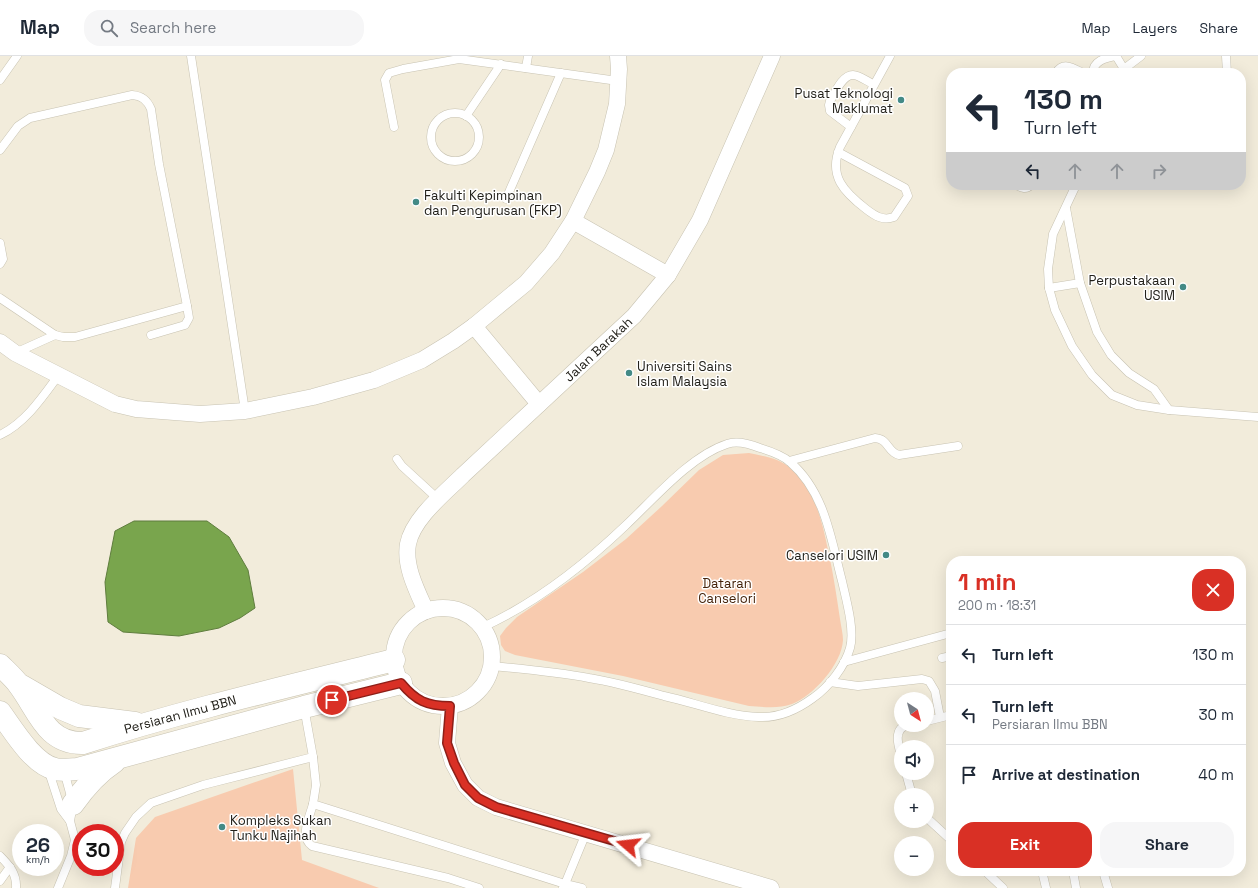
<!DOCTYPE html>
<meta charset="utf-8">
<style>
:root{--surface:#fff;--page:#f6f6f7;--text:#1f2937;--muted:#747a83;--line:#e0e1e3;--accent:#d93025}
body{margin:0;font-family:"Space Grotesk",sans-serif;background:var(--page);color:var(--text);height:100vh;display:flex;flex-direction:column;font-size:15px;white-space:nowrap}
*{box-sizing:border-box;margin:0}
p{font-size:13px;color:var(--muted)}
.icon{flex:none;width:22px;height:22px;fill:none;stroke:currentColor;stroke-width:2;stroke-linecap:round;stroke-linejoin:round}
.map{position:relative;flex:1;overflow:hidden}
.drawer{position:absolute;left:946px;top:500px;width:300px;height:320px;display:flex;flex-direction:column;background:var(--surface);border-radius:16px;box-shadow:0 4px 16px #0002}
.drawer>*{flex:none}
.guide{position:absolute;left:946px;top:12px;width:300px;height:122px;border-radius:16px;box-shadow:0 4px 16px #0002;background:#fff;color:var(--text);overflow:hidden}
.needle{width:26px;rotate:144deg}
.fabs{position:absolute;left:894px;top:636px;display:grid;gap:8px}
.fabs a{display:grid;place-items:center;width:40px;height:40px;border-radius:50%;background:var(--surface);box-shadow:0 4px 16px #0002;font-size:20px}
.speed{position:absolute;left:12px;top:768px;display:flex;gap:8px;font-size:20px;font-weight:700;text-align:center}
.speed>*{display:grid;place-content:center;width:52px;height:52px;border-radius:50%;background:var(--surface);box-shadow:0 4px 16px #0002;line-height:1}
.speed small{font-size:10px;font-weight:400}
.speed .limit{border:6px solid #d22;background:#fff;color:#111}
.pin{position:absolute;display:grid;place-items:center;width:34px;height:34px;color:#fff;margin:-17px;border:2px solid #fff;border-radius:50%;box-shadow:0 1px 4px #0007}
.me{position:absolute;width:44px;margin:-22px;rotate:287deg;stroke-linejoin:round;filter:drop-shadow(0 0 3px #0008)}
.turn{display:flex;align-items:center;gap:14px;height:84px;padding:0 12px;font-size:18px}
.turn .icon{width:52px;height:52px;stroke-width:2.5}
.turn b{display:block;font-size:28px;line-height:34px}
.lanes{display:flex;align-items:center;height:38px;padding:0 12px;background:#0003;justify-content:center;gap:20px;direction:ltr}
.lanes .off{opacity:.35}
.round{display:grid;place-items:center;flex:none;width:42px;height:42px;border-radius:16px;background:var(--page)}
.summary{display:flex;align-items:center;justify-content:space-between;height:68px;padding:0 12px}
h1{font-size:24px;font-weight:600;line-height:30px;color:var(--accent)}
.primary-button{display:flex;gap:8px;margin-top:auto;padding:8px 12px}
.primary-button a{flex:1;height:46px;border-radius:16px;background:var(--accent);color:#fff;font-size:16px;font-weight:600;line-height:46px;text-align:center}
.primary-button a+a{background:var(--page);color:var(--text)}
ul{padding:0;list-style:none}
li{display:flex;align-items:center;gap:12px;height:60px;padding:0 12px;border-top:1px solid var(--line)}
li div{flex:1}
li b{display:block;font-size:15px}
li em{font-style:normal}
header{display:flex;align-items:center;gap:24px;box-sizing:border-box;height:56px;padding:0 20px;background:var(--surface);border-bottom:1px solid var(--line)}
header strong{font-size:19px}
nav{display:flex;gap:22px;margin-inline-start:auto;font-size:14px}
.search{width:280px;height:36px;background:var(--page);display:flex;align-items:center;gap:10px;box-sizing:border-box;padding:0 14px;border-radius:16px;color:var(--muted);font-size:15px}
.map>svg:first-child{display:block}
.green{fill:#f8cbaf}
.water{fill:#79a54d;stroke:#5f7d3e}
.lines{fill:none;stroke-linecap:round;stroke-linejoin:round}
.lane-casing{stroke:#c8c3b2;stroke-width:9}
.street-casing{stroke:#c8c3b2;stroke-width:17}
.secondary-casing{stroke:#c8c3b2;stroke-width:23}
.lane{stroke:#fff;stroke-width:8}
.street{stroke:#fff;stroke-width:16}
.secondary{stroke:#fff;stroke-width:22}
.route-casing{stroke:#8d1f18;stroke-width:10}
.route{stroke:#d93025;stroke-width:7}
.poi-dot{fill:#438a86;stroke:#fff;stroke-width:1.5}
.labels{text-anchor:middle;stroke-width:3;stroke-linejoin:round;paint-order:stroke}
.poi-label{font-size:13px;fill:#22201a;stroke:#fff;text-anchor:end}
.street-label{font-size:13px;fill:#22201a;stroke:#fff}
.park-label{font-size:13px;fill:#45230b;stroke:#fff}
</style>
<header>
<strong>Map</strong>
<div class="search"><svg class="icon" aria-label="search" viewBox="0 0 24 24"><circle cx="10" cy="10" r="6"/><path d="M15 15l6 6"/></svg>Search here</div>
<nav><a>Map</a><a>Layers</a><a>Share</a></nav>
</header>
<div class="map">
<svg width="1258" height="832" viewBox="0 0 1258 832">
<rect width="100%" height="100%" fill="#f2ecdb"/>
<g class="green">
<path d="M 749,397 C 762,400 778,402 789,411 C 817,433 823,471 830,503 C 834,523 837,543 840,563 C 841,570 843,578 843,584 C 842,608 813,640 792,648 C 779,653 763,651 749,650 L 623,620 L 515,599 L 505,595 L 501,589 L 500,580 L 506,572 L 517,561 L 583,516 L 626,483 L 662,450 L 699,414 L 723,399 Z"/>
<polygon points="293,713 302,804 379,832 128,832 136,782 155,761"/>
</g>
<polygon class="water" points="134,465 207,465 229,481 248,514 255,552 240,562 219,572 179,580 123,576 108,566 105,526 115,475"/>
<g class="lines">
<defs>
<g id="lane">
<polyline points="191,0 245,355"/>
<polyline points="1116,0 1124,13 1123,17"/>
<polyline points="1226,0 1227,17"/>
<polyline points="526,12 528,0"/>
<path d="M 1056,17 C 1063,5 1073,12 1083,17"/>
<path d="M 1093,17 C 1093,5 1105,2 1115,0"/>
<polyline points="1126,17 1124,13 1141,0"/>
<polyline points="0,24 17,0"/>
<circle cx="455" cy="81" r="24"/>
<polyline points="466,60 501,8"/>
<polyline points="394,71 385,24 389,17 403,13 459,3 618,25"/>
<path d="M 851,71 L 830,55 L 829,49 L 830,45 C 835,37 842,19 853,19 C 859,19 868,26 873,28"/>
<path d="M 0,94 L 18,70 L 30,62 L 132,39 C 142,40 147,44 151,53 L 159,108 L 187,250 L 75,281 L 63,281 L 55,279 L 0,242"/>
<path d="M 838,96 L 905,132 L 908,140 L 894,161 C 883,165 875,160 866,153 C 844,136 828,120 840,91 L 890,0"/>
<path d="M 1016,129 C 1022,132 1026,134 1031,129"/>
<polyline points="1076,129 1053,178 1048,213 1049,232 1055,254 1072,290 1092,319 1112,339 1137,349 1169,354 1258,361"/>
<polyline points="506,143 561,17"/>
<polyline points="1066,152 1080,227 1097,276 1111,299 1129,317 1154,333 1169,354"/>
<polyline points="0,187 3,203 0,208"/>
<polyline points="1049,232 1080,227"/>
<polyline points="151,279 185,269 189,262 187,250"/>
<polyline points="15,297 55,279"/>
<path d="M 0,379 C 25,367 42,342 58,320"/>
<polyline points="397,403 402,410 438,443"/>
<path d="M 789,405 L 875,382 C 889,383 887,396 899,399 L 958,390"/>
<path d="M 483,571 C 536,547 583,510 625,470 C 653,444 690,400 727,388 C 737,384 750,388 760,392 C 770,395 782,399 790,406 C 825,436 831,483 842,525 C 846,543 855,574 850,592 C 845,610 829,631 813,642 C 798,653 779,662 759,661 C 727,660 696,647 664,640 C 639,633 614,626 589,622 C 557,616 524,613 492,610"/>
<polyline points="942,602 951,600"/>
<polyline points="844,606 951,577"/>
<polyline points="830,626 858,630 922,623 929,625 935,635 940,661"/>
<polyline points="927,665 951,659"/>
<path d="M 901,699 C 898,689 893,672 908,669"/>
<polyline points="313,701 316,729 313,748 565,828 563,832"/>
<polyline points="48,713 61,753 70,765"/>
<polyline points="906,717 912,739"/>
<path d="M 313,748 C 310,760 299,781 312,790 L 448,822 L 479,832"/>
<polyline points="927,762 951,784"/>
<path d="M 0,800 C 9,809 17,818 16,832"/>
<polyline points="985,815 1003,832"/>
<polyline points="1042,815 1046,832"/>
<polyline points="1073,815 1076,832"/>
<polyline points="1103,815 1108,832"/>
<polyline points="0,825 10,811"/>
<polyline points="58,832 71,800 75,784 70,765 73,748 64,715"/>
<polyline points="115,832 121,786 125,777 136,761 151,747 203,729 313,701 304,651"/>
<polyline points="582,832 565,828 586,777"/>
</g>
<g id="street">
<polyline points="573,165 668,219"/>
<polyline points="474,270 539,348"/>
<polyline points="0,286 15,297 115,348 136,353 200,358 245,355 313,341 374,324 422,304 453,285 474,270 526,227 552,197 573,165 597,116 606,94 617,48 619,13 618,0"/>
<circle cx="443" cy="601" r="49"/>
<path d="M 426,555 C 417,535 404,510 408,488 C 413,462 445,437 463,419 L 634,260 L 668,219 L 700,164 L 772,0"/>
<polyline points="450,650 447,687 453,707 465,729 478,742 496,751 771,832"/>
</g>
<g id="secondary">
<path d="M 0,609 C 6,615 14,622 19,629 C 38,654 46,688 83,687 C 185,654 290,630 394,604"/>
<polyline points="22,630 60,652 79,660 135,667"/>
<path d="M 0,656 C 13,674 33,708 55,713 C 62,715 70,713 77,713 L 304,651 L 401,627"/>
<path d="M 73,748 C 85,731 97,717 114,706"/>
</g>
</defs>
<use href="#lane" class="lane-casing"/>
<use href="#street" class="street-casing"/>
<use href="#secondary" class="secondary-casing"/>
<use href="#lane" class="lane"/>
<use href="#street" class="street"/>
<use href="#secondary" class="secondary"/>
</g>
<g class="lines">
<defs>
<path id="route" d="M 332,644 L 401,627 C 416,645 427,650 450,650 L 447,687 L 454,707 L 465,729 L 478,742 L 496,751 L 628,789"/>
</defs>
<use href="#route" class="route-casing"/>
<use href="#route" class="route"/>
</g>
<g class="poi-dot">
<circle cx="901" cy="44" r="4"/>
<circle cx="416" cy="146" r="4"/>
<circle cx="1183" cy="231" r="4"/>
<circle cx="629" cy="317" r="4"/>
<circle cx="886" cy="499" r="4"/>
<circle cx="222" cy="771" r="4"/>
</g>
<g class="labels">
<g class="poi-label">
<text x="893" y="42">Pusat Teknologi<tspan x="893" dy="15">Maklumat</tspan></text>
<text x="424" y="144" text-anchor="start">Fakulti Kepimpinan<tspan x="424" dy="15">dan Pengurusan (FKP)</tspan></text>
<text x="1175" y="229">Perpustakaan<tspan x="1175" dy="15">USIM</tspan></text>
<text x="637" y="315" text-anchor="start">Universiti Sains<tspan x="637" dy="15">Islam Malaysia</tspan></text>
<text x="878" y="504">Canselori USIM</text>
<text x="230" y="769" text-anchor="start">Kompleks Sukan<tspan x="230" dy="15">Tunku Najihah</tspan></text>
</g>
<g class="street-label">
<text transform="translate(598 293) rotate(-43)" y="5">Jalan Barakah</text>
<text transform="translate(180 658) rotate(-15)" y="5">Persiaran Ilmu BBN</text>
</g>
<g class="park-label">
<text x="727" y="532">Dataran<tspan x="727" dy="15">Canselori</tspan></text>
</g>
</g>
</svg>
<div class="fabs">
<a><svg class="needle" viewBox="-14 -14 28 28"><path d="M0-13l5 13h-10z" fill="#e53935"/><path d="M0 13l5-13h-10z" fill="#747a83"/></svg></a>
<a><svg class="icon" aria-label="sound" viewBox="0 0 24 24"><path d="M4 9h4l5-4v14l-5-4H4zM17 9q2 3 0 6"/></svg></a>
<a>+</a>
<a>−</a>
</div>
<div class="speed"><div>26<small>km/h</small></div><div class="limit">30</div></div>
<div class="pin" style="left:332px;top:644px;background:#d93025"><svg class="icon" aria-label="arrive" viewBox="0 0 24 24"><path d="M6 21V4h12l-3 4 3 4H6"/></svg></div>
<svg class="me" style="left:628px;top:789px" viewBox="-20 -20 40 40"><path d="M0-17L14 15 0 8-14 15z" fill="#d93025" stroke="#fff" stroke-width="4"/></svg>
<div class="guide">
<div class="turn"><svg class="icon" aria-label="left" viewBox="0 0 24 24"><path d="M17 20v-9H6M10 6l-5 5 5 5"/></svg><div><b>130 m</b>Turn left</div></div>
<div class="lanes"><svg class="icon" aria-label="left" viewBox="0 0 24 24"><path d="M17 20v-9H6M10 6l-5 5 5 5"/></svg><svg class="icon off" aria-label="ahead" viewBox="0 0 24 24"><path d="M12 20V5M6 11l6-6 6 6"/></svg><svg class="icon off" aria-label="ahead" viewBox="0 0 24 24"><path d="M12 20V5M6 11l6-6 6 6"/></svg><svg class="icon off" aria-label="right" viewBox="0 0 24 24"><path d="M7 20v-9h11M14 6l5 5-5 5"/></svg></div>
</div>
<section class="drawer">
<div class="summary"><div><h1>1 min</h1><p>200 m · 18:31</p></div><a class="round" style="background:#d93025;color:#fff"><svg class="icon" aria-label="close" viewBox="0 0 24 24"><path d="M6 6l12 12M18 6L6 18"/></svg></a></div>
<ul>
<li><svg class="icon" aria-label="left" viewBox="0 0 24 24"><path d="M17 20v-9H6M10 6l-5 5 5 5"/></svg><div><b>Turn left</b></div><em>130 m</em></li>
<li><svg class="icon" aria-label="left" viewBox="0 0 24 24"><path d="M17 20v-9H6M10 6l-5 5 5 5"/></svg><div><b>Turn left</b><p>Persiaran Ilmu BBN</p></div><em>30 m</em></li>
<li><svg class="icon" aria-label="arrive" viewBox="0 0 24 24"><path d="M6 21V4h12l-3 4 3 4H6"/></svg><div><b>Arrive at destination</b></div><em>40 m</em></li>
</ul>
<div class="primary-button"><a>Exit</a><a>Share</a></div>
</section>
</div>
